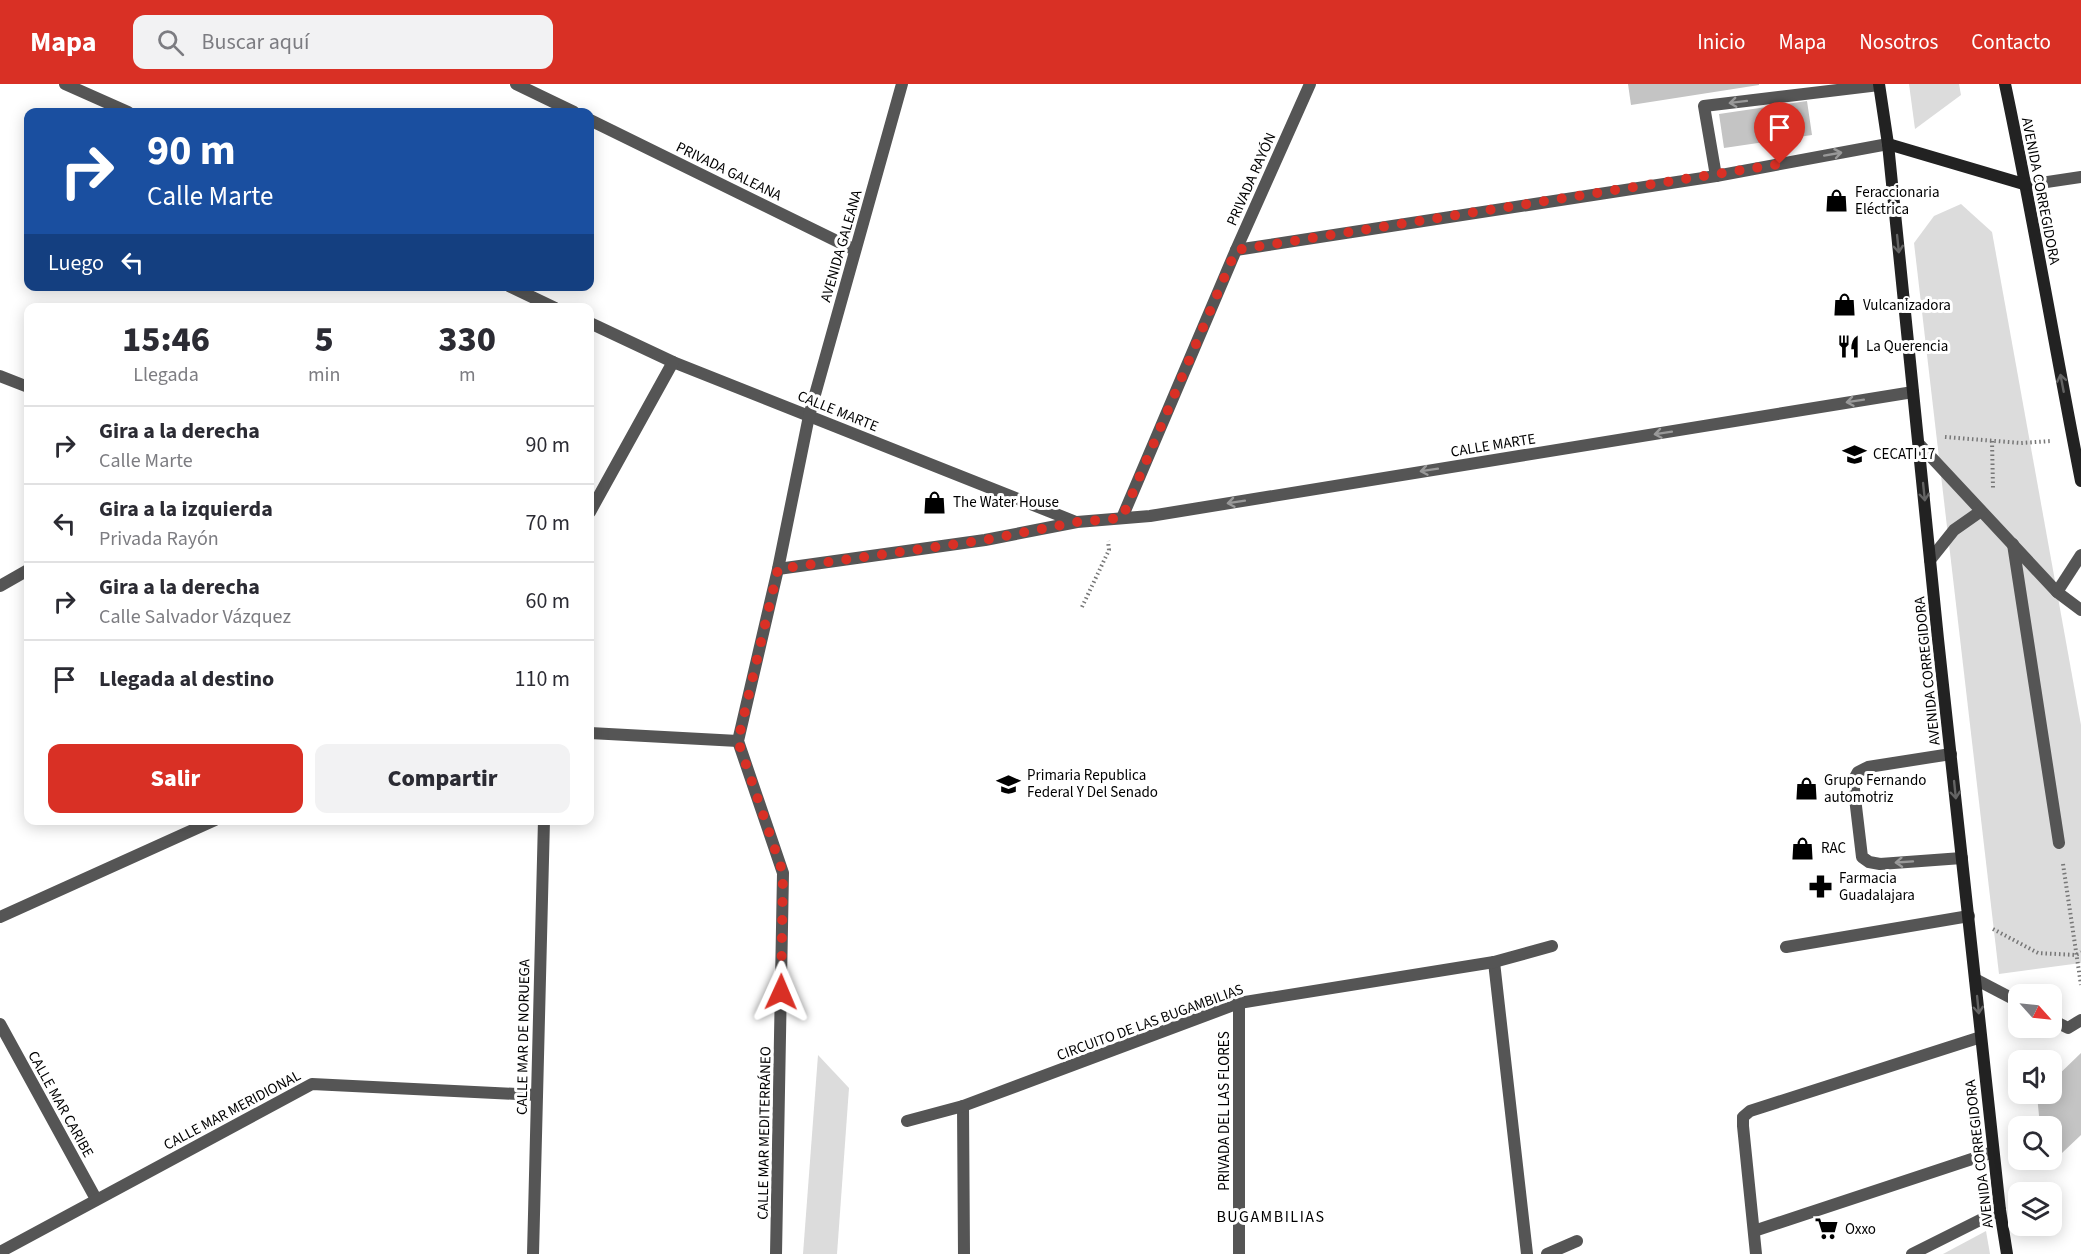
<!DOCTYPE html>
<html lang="es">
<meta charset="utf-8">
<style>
:root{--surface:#fff;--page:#f2f2f3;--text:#2b2b33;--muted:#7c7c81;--line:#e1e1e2;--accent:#d93025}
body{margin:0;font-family:"Source Sans 3",sans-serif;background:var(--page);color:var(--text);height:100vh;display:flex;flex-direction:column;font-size:22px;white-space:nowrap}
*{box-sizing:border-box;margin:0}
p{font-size:20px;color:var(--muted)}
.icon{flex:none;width:33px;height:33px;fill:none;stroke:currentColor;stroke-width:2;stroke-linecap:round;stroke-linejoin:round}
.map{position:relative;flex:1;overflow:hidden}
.side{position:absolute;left:24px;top:219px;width:570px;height:522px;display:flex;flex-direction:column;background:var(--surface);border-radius:12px;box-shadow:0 3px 15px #0003}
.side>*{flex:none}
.banner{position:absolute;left:24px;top:24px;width:570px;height:183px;border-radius:12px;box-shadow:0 3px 15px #0003;background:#1a4fa0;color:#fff;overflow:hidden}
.needle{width:39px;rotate:117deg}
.buttons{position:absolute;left:2008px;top:900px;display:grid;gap:12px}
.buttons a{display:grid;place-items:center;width:54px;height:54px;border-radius:12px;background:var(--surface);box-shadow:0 3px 15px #0003;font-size:30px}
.pin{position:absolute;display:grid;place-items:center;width:51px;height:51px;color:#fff;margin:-62px -26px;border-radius:50% 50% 50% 0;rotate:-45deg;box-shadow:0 0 6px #0007}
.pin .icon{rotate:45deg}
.me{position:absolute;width:66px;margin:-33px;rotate:1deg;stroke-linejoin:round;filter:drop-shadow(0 0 4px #0008)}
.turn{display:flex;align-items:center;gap:21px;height:126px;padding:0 24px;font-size:27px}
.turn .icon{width:78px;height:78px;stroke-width:2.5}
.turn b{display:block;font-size:42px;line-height:51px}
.then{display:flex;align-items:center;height:57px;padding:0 24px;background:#0003;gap:12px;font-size:22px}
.eta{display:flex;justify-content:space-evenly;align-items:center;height:102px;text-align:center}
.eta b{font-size:36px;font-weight:800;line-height:42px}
.cta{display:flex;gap:12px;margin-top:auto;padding:12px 24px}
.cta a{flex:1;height:69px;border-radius:12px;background:var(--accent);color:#fff;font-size:24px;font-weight:800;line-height:69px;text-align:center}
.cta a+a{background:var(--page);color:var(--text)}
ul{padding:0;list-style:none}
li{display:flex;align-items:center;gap:18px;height:78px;padding:0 24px;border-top:2px solid var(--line)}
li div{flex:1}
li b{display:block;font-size:22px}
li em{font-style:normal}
header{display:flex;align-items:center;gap:36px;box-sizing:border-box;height:84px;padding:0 30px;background:var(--accent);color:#fff}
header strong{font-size:28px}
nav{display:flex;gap:33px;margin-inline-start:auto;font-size:21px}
.search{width:420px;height:54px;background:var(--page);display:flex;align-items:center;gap:15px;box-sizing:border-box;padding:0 21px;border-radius:12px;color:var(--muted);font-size:22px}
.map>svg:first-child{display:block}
.green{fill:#dcdcdc}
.building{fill:#c4c4c4}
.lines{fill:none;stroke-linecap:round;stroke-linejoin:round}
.path{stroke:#777;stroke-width:4;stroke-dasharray:1.5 3;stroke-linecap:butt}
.lane{stroke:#555;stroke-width:12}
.street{stroke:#555;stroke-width:12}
.secondary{stroke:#222;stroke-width:12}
.oneway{stroke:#999}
.oneway2{stroke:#646464}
.route{stroke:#d93025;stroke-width:10;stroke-dasharray:0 18}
.labels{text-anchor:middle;stroke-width:6;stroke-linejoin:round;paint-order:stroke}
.street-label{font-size:15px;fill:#000;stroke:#fff}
.poi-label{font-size:15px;fill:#000;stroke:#fff;text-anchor:start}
.neighbourhood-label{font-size:16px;letter-spacing:1.5px;fill:#000;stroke:#fff}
</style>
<header>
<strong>Mapa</strong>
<div class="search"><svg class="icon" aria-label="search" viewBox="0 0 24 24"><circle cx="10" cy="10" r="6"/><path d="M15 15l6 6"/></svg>Buscar aquí</div>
<nav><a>Inicio</a><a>Mapa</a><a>Nosotros</a><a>Contacto</a></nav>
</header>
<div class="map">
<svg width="2081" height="1170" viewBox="0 0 2081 1170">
<rect width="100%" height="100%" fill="#fff"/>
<g class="green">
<polygon points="1909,0 1959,0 1961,11 1915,45"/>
<polygon points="1961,120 1992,148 2081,641 2081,879 1999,890 1914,159 1934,132"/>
<polygon points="818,971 849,1004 837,1170 803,1170"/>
<polygon points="1986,1147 1990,1170 1943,1170"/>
</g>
<g class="building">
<polygon points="1628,0 1759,0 1759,1 1631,21"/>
<polygon points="1807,17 1812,51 1724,64 1719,30"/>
<polygon points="2081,969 2081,1051 2044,1086 2043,1076 2052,1076 2052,1042 2040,1042 2037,1011 2052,1010 2052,997"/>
</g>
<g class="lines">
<g class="path">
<polyline points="1945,353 2021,359 2051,357"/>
<polyline points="1992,357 1993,404"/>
<polyline points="1082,523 1109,466 1108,457"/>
<polyline points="2063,780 2081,901"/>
<polyline points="1993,845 2038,869 2076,871 2081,868"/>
</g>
<g class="lane">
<polyline points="1716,92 1704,22 1879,1"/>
<polyline points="1919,360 2057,508 2081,526"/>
<polyline points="2013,460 2059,759"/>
<polyline points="1930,476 1954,446 1981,427"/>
<polyline points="2057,508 2081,471"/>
<polyline points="1951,670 1868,683 1858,688 1853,697 1862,773 1869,778 1880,780 1962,774"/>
<polyline points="1786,863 1969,832"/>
<polyline points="1975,895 2019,918"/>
<polyline points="2052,936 2068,944 2081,936"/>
<polyline points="1754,1147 1993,1068"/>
<polyline points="1756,1170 1743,1042 1743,1033 1750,1027 1981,953"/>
</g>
<g class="street">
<polyline points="65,0 128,28"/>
<polyline points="516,0 574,28"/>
<polyline points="590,36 855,166"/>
<polyline points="2027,101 2081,93"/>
<polyline points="1236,166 1716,92 1888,60"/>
<polyline points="509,202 555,224"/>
<polyline points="590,239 673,278 1076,438"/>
<polyline points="0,292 28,303"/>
<polyline points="590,428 673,278"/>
<polyline points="1122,434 1236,166 1310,0"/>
<polyline points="778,485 985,456 1077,438 1150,432 1913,308"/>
<polyline points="0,502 28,486"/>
<polyline points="590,649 738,657"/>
<polyline points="0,833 215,736"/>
<polyline points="1494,878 1527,1170"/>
<polyline points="1239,919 1239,1170"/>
<polyline points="0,940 96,1115"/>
<polyline points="963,1022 964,1170"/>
<polyline points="907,1037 963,1022 1239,919 1494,878 1552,862"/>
<polyline points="0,1168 312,1000 537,1011"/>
<polyline points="533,1170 544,736"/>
<polyline points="776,1170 783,789 738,657 778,485 809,332 902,0"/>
<polyline points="1547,1170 1577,1157"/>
<polyline points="1912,1170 2000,1126"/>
</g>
<g class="secondary">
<polyline points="1879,0 1888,60 1938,555 2000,1126 2007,1170"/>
<path d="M 2005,0 C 2033,132 2055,264 2081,397"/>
<polyline points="1888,60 2027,101"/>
</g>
</g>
<defs><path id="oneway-shaft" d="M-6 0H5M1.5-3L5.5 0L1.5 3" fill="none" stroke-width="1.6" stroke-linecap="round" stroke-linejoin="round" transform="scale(1.5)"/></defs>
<g class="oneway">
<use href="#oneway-shaft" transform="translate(1738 18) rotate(173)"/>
<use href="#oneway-shaft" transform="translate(1833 70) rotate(-10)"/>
<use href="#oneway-shaft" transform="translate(1855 317) rotate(171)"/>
<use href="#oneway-shaft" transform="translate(1663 349) rotate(171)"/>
<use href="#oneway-shaft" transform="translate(1429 386) rotate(171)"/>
<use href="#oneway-shaft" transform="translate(1236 418) rotate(171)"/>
<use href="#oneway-shaft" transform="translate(1904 778) rotate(176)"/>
</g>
<g class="oneway2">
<use href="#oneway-shaft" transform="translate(1898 160) rotate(84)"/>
<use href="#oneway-shaft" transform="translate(2062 299) rotate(-101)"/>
<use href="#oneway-shaft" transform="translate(1924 408) rotate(84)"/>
<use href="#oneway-shaft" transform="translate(1955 706) rotate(84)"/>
<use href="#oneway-shaft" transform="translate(1978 921) rotate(84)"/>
</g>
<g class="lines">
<polyline class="route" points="781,908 783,789 738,657 778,485 985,456 1077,438 1122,434 1236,166 1780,80"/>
</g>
<defs>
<symbol id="shop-bare" viewBox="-9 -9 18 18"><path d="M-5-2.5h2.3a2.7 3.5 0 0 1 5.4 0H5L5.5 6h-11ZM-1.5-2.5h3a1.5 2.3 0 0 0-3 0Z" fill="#000" stroke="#fff" stroke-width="2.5" paint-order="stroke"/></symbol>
<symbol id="restaurant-bare" viewBox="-9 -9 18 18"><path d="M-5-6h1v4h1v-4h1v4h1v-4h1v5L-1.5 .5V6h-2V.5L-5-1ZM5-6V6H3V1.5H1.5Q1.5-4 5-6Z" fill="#000" stroke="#fff" stroke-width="2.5" paint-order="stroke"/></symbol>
<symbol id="school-bare" viewBox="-9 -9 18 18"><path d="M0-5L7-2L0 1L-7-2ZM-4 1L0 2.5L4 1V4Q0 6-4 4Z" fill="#000" stroke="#fff" stroke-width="2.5" paint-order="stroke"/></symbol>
<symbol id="pharmacy-bare" viewBox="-9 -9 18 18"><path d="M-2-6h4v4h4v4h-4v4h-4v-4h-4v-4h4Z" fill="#000" stroke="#fff" stroke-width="2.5" paint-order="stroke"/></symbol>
<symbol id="supermarket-bare" viewBox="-9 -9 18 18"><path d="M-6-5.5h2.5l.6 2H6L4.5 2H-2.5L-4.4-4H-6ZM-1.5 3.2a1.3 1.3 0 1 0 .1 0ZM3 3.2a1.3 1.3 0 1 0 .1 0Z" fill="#000" stroke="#fff" stroke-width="2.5" paint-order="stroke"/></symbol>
</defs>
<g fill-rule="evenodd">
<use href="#shop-bare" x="1820" y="100" width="33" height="33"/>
<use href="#shop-bare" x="1828" y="204" width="33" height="33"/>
<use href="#restaurant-bare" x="1832" y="246" width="33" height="33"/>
<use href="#school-bare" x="1838" y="354" width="33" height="33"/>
<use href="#shop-bare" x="918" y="402" width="33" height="33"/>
<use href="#school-bare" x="992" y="684" width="33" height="33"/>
<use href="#shop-bare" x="1790" y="688" width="33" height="33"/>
<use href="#shop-bare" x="1786" y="748" width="33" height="33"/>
<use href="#pharmacy-bare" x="1804" y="786" width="33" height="33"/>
<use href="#supermarket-bare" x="1810" y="1128" width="33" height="33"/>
</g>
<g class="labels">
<g class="street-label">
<text transform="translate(729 87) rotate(26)" y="5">PRIVADA GALEANA</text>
<text transform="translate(1251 95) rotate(-66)" y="5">PRIVADA RAYÓN</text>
<text transform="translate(2041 107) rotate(79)" y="5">AVENIDA CORREGIDORA</text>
<text transform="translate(841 162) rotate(-74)" y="5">AVENIDA GALEANA</text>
<text transform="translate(838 327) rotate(22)" y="5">CALLE MARTE</text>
<text transform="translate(1493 361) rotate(-9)" y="5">CALLE MARTE</text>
<text transform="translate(1927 587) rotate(-96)" y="5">AVENIDA CORREGIDORA</text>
<text transform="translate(1150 938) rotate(-20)" y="5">CIRCUITO DE LAS BUGAMBILIAS</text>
<text transform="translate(523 953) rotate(-89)" y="5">CALLE MAR DE NORUEGA</text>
<text transform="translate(61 1020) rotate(61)" y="5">CALLE MAR CARIBE</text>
<text transform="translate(232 1026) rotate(-28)" y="5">CALLE MAR MERIDIONAL</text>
<text transform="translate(1224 1027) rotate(-90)" y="5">PRIVADA DEL LAS FLORES</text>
<text transform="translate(764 1049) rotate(-89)" y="5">CALLE MAR MEDITERRÁNEO</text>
<text transform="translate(1979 1070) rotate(-97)" y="5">AVENIDA CORREGIDORA</text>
</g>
<g class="poi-label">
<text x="1855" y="113">Feraccionaria<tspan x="1855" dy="17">Eléctrica</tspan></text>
<text x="1863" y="226">Vulcanizadora</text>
<text x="1866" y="267">La Querencia</text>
<text x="1873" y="375">CECATI 17</text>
<text x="953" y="423">The Water House</text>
<text x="1027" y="696">Primaria Republica<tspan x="1027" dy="17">Federal Y Del Senado</tspan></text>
<text x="1824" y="701">Grupo Fernando<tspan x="1824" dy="17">automotriz</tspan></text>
<text x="1821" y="769">RAC</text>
<text x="1839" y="799">Farmacia<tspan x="1839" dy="17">Guadalajara</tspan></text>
<text x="1845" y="1150">Oxxo</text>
</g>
<g class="neighbourhood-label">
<text x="1271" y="1138">BUGAMBILIAS</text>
</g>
</g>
</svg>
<div class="buttons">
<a><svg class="needle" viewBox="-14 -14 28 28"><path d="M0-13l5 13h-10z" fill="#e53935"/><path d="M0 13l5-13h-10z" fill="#7c7c81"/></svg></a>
<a><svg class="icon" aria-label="sound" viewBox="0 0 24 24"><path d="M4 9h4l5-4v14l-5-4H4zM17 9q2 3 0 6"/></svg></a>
<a><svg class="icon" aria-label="search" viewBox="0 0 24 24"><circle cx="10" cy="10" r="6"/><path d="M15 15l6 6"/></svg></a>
<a><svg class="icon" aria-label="layers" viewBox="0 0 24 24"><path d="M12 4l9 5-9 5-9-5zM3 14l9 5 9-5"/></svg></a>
</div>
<div class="pin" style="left:1780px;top:80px;background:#d93025"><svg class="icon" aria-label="arrive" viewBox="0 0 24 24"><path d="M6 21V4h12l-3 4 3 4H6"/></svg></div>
<svg class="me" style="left:781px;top:908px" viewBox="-20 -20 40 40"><path d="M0-17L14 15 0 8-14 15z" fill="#d93025" stroke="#fff" stroke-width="4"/></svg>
<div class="banner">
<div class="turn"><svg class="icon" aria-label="right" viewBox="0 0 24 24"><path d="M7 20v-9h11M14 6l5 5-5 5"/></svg><div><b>90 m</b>Calle Marte</div></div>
<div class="then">Luego<svg class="icon" aria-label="left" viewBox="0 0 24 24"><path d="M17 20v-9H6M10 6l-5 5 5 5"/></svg></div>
</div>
<section class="side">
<div class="eta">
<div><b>15:46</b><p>Llegada</p></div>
<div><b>5</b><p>min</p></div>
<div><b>330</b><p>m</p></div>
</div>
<ul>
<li><svg class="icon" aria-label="right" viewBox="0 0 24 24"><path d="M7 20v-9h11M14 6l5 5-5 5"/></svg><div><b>Gira a la derecha</b><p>Calle Marte</p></div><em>90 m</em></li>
<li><svg class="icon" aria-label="left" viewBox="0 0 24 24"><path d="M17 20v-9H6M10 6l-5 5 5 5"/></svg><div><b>Gira a la izquierda</b><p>Privada Rayón</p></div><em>70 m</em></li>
<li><svg class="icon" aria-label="right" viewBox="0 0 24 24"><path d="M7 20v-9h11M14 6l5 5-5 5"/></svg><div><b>Gira a la derecha</b><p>Calle Salvador Vázquez</p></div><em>60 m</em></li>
<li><svg class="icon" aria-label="arrive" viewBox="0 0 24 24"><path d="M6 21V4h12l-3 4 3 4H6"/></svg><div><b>Llegada al destino</b></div><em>110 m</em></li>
</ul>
<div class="cta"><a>Salir</a><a>Compartir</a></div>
</section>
</div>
